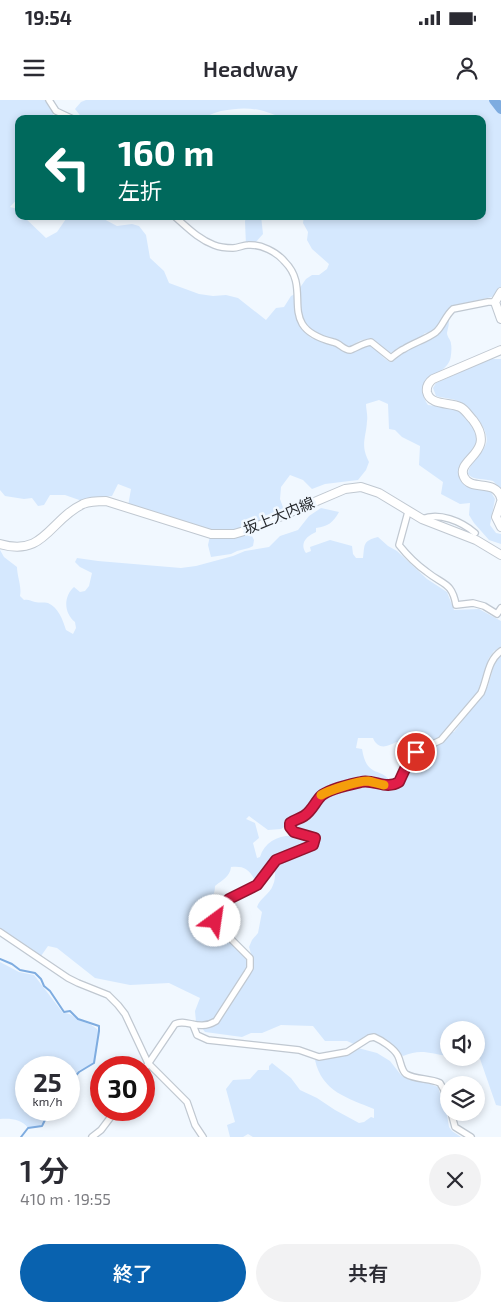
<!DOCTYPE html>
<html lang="ja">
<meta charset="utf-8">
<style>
:root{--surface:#fff;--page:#f2f2f3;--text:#2b2b33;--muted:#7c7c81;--accent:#0962af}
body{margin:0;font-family:"Exo 2","Noto Sans JP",sans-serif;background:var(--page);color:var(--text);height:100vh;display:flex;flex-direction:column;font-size:19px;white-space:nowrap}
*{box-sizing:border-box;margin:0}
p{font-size:16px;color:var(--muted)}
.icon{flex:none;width:28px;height:28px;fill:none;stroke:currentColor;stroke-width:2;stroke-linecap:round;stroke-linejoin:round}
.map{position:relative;height:1037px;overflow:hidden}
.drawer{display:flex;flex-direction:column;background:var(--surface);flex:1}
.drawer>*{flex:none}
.banner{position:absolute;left:15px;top:15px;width:471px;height:105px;border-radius:10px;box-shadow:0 2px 8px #0003;background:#00695c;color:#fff;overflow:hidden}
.fabs{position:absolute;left:440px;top:921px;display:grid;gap:10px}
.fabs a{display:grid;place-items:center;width:45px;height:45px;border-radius:50%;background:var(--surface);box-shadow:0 2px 8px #0003;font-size:25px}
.speed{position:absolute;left:15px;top:956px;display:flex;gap:10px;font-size:25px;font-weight:700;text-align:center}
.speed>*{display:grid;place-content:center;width:65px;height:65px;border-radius:50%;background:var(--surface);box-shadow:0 2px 8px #0003;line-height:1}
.speed small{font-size:12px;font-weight:400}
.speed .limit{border:8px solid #d22;background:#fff;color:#111}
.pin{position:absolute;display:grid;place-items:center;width:42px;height:42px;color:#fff;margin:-21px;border:2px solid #fff;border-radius:50%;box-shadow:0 1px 5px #0007}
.me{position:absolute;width:55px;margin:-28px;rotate:31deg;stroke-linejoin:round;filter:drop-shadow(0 0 4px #0008)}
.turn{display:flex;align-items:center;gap:18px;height:105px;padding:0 20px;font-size:22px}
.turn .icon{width:65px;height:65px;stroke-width:2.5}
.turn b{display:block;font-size:35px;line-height:42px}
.round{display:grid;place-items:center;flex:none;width:52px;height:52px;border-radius:26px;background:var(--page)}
.summary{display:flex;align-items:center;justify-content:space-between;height:85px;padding:0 20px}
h1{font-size:30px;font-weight:600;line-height:38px}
.cta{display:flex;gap:10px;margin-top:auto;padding:10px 20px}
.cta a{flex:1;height:58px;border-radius:30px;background:var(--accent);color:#fff;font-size:20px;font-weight:600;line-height:58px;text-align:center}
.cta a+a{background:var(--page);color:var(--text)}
.status{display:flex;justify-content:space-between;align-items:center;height:35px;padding:0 25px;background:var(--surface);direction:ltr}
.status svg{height:14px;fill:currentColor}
header{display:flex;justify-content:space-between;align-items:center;height:65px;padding:0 20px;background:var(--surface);font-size:22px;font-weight:600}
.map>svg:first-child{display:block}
.green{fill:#d5e8fe}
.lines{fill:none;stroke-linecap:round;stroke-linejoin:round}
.stream{stroke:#7eace0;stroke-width:2}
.river{stroke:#7eace0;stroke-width:10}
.minor-casing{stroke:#c0c8d1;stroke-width:8}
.secondary-casing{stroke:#c0c8d1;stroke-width:10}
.minor{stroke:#fff;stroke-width:5.5}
.secondary{stroke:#fff;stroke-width:8}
.route-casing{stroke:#92132f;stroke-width:12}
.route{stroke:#e11d48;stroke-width:9}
.slow{stroke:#f59e0b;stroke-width:9}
.labels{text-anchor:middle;stroke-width:5;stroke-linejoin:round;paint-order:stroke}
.street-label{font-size:15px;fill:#282b2f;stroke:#f1f8ff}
</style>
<div class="status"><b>19:54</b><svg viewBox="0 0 49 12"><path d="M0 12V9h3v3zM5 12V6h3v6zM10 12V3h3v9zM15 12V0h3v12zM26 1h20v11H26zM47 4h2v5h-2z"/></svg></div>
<header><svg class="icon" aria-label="menu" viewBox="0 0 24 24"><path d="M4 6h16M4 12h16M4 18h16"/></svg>Headway<svg class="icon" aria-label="person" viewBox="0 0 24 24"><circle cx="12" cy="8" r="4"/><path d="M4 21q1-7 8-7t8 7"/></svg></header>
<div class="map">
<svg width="501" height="1037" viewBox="0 0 501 1037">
<rect width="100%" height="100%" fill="#f1f8ff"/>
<g class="green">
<path d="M 0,0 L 47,0 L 52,8 L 54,19 L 19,19 L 19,97 L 10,107 L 18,109 L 19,116 L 23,116 L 46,138 L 57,132 L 68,116 L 98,116 L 117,126 L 132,124 L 139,126 L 146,135 L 150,158 L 164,171 L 169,183 L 199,194 L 213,196 L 226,195 L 238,198 L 266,220 L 276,208 L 284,207 L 291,196 L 295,194 L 304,230 L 311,238 L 336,245 L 344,252 L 350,253 L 371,244 C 378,250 381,257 390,262 L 409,248 L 420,245 L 448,217 C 450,224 448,227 447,233 C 447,237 451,240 451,244 C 452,248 451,257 450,260 C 444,276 411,280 428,305 C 438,307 446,305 455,308 C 468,312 482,333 477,346 C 474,355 463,359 460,368 C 458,373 462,378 464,382 L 491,392 L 495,399 L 490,425 L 496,433 L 501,434 L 501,444 L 489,440 L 474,423 L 469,415 L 470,403 L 460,404 L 441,394 L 443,382 L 419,365 L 420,346 L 402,337 L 395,330 L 389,329 L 388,304 L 379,300 L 366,304 C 366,309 368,316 367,321 C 366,339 360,344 369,362 L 366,370 L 358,380 L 325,384 L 312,389 L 303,380 L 290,375 L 281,387 L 280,399 L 284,410 C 267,418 248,430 230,431 C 206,433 184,421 162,414 C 151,410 140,408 128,406 L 131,389 L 118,384 L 112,396 L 91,398 L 82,401 L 65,395 L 50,395 L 44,405 L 38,406 L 32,398 L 24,399 L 5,396 L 0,390 Z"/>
<path d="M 86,0 L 492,0 L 501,11 L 501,188 L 492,197 L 455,205 L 450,209 L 438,228 L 433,232 L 425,233 L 418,240 L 401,247 L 391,253 C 379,249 376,237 362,240 C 357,241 353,246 347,247 L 338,240 L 326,239 L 309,229 L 301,216 L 299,189 L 306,179 L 312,175 L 319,175 L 327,169 L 329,164 L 312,149 L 307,140 L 308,132 L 303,123 L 304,116 L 482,116 L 482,19 L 284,19 C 260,8 247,6 221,11 C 213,13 206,17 198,19 L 83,19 L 75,9 L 81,2 Z"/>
<polygon points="247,116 261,116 263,134 255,143 246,146 245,121"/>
<path d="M 489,259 L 501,259 L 501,389 L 493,381 C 484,378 474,381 468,374 C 469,362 482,355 486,344 C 491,331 470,306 458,301 C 451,298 443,298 436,296 L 433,288 L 436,283 Z"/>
<path d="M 321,408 L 339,412 C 333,423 328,426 316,428 L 316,432 C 307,436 299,443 306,453 L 311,451 L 310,447 L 330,440 L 352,446 L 353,454 L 356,458 L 363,458 C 365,445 362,441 378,437 L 388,446 L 397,451 L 427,479 L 447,492 L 454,510 L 479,509 L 501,521 L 501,547 L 494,551 L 489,558 L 478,592 L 440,638 L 422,648 L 412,640 L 408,641 L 402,645 L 396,642 C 387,647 378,650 373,638 L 358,638 L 356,648 L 362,649 C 367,679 380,666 391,682 L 387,684 L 378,681 L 338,687 L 335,686 C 319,693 317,703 305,712 C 297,718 290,716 286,726 L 281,729 L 268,730 L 249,716 L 246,719 L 255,723 L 259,738 L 253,743 L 257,758 L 260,757 C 266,736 291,731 310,740 L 312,743 L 285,755 L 259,780 L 255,780 C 248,768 243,766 231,767 C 230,777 222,780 215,786 C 215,799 205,807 208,821 L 213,822 L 219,832 L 223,833 L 248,859 L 248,867 L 215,920 L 198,924 L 196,922 L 195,911 L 200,898 L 169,883 L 130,885 L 95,878 L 57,848 L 48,846 L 41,856 L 0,829 L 0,450 L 4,457 L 17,467 C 17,476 22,487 20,496 L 24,500 C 29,499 30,501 35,502 C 39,503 44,502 48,503 C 58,507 63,520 66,530 L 73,534 L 76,528 L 75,522 C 64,513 63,497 74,487 L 80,492 L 85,491 L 89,486 L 92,473 L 80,467 L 75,462 L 77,458 L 98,461 L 181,468 L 196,466 L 233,456 L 245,451 L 269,447 L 280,436 L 298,430 L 309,416 Z"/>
<polygon points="243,435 252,436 254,440 253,446 249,448 237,451 231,454 211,457 208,445 210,436 227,438"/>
<path d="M 501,554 L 501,1006 L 496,1005 L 479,956 L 476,956 L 476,930 L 449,930 L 449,956 C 431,954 421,948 403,956 L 379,937 L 356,945 L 347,941 L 325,941 L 313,926 L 281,925 L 262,933 L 251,933 L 242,937 L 205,932 L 202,928 L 210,926 L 246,879 L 252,857 L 249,847 L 252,840 L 258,833 L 262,812 L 257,807 C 260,798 270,794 273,785 C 275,781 275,776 275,772 L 272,767 L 277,762 L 314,745 C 323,735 306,732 299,728 L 298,725 L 306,721 C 309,699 344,683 364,684 C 375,684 388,691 398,685 L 416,656 L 435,646 L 451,632 L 454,632 L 488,586 L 496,558 Z"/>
<path d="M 0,862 L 19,872 L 34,875 L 63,913 C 71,913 72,916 78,919 C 86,924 93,923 99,932 L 94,963 L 78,971 L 69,982 L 69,968 L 26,968 L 26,1010 L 49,1010 L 46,1019 L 39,1027 L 28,1028 C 22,1019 10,1018 0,1019 Z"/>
<path d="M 358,948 L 377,953 L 390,961 L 401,975 L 410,980 L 425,982 L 438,987 L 447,1015 L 449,1027 L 452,1031 L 461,1037 L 253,1037 L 248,1034 L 243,1037 L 230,1037 L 227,1025 L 235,1022 L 226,989 L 233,980 L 250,979 L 258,970 L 269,970 L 269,966 L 272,963 L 291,978 L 300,990 L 317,998 L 335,1010 L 359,1023 L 364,1022 L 371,1017 L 374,1018 L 374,1009 C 348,998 322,992 315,960 Z"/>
</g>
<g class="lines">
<g class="stream">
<polyline points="0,859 12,864 20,870 35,873 41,879 44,886 50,891 64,912 70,911 78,919 99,926 99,931 94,963 79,972 69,983"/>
<polyline points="21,1037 28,1028 42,1026 50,1010"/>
</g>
<polyline class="river" points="494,0 501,9"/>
<defs>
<g id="minor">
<polyline points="49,0 56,11 73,19"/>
<path d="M 174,116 C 187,127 198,139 214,145 C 219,147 228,148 233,148 C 238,148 243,145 248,145 C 261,144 277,152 285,162 C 314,191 274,227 333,242 C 340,243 343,250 350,250 C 354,249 363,243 371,242 L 391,258 C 395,255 399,251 404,249 C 413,243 427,239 436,232 C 443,226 445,216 453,209 L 488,202 L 495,202"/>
<path d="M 408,412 L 399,445 C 407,455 417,465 427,472 C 443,485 452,482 456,505 L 473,503 L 484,506 L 497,514 L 501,508"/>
<path d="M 422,419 C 439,412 461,421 475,433"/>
<polyline points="0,832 68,878 78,883 108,895 118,905 125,914 148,963 187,1002 195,1025 203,1037"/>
<path d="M 193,925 L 197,935 L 208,940 L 299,950 L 319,957 L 347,952 L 369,938 L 374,937 C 381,940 394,948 398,956 C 401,962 401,970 406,974 C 416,980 429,978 440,983 L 444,990 L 449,1006"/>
<path d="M 144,970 L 175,924 C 187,918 198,932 216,921 L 247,873 L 250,868 L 250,858 L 220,828 L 215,821 L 216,816 L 229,799 L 257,785 L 276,760 L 313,745 L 315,738 L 294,732 L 289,727 L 290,723 C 294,720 299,719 304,716 C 312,712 315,702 321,696 C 327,690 356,683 365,682 C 377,680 387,690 399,682 L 411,659 L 416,652 L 441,640 L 481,593 C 488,578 487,561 501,551"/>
<polyline points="451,1012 455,1027 471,1037"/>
<polyline points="92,1037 101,1030 116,1010"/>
</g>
<g id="secondary">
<polyline points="501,192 495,202 501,219"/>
<path d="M 501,250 L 433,279 C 429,282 426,286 427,292 C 430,306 450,302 460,307 C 465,309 469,316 473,320 C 498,353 455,359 464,377 C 471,392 495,378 501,398"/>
<polyline points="501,402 496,417 501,427"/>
<path d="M 0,444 C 45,457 49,420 83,404 C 90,401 98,401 106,401 L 211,434 L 234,434 L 251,429 L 345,389 L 361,387 L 379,393 L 422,419 L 476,440 L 501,455"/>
</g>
</defs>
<use href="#minor" class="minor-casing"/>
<use href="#secondary" class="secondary-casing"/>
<use href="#minor" class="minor"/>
<use href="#secondary" class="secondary"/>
</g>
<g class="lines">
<defs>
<path id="route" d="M 215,821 L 216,816 L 229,799 L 257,785 L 276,760 L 313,745 L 315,738 L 294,732 L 290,727 L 290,723 C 294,720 299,719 304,716 C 312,711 315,702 321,696 C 328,689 352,684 361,682 C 374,679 386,690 399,682 L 410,658 L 416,652"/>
</defs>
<use href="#route" class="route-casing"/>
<use href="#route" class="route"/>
<path class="slow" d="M 321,695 C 330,690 357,681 368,681 C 373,682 379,684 384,685"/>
</g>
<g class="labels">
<g class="street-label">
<text transform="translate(279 416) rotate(-22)" y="5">坂上大内線</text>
</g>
</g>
</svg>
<div class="fabs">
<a><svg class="icon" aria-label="sound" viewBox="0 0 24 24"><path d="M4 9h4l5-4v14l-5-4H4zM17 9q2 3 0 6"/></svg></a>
<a><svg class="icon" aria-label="layers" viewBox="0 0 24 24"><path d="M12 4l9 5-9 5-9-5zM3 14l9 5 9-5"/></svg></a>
</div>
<div class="speed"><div>25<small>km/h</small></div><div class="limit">30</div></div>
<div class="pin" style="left:416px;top:652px;background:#d93025"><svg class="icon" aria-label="arrive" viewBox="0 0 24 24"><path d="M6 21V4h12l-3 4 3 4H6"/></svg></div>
<svg class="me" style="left:215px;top:821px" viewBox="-20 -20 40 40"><circle r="19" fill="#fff"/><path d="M0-13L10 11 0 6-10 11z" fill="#e11d48"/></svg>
<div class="banner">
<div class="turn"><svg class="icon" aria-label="left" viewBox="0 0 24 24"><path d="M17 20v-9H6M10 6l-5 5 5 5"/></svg><div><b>160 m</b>左折</div></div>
</div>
</div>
<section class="drawer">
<div class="summary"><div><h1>1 分</h1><p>410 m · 19:55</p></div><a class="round"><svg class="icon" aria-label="close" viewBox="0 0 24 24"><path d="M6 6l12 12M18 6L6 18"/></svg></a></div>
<div class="cta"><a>終了</a><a>共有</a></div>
</section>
